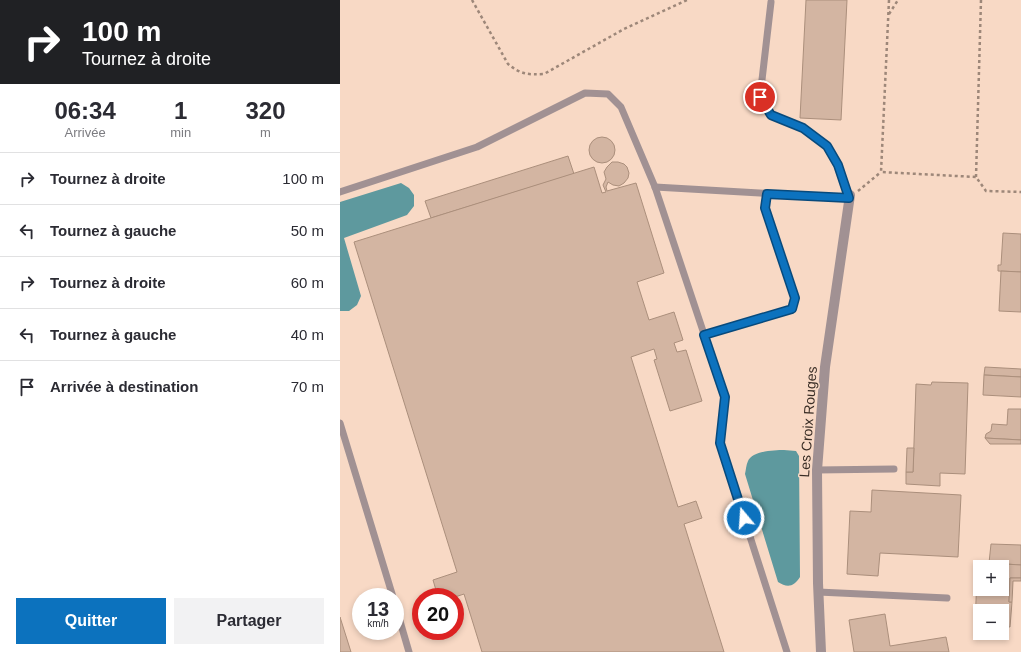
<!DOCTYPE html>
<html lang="fr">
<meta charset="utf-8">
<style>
:root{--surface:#fff;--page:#f2f2f3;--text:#2b2b33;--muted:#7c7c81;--line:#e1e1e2;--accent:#0c72be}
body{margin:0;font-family:Arial,sans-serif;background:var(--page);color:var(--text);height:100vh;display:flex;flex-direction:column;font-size:15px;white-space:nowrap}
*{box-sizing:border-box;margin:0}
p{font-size:13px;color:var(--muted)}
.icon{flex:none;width:22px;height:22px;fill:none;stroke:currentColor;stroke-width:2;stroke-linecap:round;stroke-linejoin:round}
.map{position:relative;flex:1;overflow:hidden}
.drawer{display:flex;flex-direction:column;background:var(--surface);width:340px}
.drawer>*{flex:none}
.guide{background:#202124;color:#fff;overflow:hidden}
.tools{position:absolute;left:633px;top:560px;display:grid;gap:8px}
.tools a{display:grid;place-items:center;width:36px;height:36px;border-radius:0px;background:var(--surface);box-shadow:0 2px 6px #0003;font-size:20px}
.speed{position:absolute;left:12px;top:588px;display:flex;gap:8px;font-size:20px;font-weight:700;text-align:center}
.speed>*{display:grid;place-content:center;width:52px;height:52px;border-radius:50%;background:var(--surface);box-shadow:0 2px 6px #0003;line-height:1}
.speed small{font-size:10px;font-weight:400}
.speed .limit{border:6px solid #d22;background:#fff;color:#111}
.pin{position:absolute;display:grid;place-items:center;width:34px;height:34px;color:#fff;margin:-17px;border:2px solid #fff;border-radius:50%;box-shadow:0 1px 4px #0007}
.me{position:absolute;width:44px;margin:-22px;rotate:342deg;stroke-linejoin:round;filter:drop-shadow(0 0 3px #0008)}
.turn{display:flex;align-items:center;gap:14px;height:84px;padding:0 16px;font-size:18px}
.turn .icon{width:52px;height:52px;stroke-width:2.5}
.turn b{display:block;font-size:28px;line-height:34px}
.eta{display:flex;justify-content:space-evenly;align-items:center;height:68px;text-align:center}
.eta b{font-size:24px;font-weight:800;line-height:28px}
.action{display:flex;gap:8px;margin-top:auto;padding:8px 16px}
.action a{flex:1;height:46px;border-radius:0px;background:var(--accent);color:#fff;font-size:16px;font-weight:800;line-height:46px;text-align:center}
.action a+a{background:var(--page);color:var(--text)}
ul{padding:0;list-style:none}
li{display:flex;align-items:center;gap:12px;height:52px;padding:0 16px;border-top:1px solid var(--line)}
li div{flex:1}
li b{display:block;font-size:15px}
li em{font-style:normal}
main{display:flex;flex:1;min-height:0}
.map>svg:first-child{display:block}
.water{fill:#5e999e}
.building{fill:#d3b5a2;stroke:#ab8f7c}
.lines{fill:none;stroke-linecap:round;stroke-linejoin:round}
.path{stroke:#9d8779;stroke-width:2.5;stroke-dasharray:3 3;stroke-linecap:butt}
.service{stroke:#a19193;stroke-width:7}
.minor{stroke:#a19193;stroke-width:10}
.route-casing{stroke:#084a7c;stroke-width:10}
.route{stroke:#0c72be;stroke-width:7}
.labels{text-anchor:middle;stroke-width:3;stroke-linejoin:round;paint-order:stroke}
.street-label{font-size:14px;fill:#392d25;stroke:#f8d9c5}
</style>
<main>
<section class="drawer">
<div class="guide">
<div class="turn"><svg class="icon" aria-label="right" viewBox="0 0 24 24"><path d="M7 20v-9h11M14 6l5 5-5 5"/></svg><div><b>100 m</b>Tournez à droite</div></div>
</div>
<div class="eta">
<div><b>06:34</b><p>Arrivée</p></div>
<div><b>1</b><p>min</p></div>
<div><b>320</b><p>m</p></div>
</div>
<ul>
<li><svg class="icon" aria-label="right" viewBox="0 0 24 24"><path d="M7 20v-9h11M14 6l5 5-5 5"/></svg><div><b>Tournez à droite</b></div><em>100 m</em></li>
<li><svg class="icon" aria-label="left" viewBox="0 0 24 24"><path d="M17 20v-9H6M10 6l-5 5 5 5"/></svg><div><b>Tournez à gauche</b></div><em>50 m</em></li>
<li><svg class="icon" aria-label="right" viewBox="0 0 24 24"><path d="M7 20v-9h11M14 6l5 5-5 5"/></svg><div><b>Tournez à droite</b></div><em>60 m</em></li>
<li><svg class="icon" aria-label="left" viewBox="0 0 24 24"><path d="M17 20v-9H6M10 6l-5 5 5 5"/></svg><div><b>Tournez à gauche</b></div><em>40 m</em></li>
<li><svg class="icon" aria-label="arrive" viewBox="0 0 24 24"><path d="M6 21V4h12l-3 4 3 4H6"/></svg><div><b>Arrivée à destination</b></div><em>70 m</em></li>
</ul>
<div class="action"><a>Quitter</a><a>Partager</a></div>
</section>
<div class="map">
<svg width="681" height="652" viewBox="0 0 681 652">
<rect width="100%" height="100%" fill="#f8d9c5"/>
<g class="water">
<polygon points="61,183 69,188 74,195 74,206 67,215 4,238 21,296 17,305 9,311 0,311 0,202"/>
<path d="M 444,450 L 456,451 L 459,456 L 460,577 C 454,587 447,588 438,582 L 405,474 C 406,470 406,465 408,461 C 412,451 434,450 444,450 Z"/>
</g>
<g class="building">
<polygon points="466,0 507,0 501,120 460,118"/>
<circle cx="262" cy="150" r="13"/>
<polygon points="228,156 234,174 91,218 85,201"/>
<polygon points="272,162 278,162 284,164 287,167 289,173 288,178 284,183 279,186 273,185 268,182 266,187 267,191 296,183 324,273 297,282 309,320 334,312 343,340 334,343 337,352 346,350 362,401 330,411 314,360 317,359 314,349 291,357 338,507 356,501 362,518 344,524 384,652 142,652 124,594 115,597 98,597 93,580 117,572 14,242 254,167 262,193 266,192 263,185 266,179 264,172 267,167"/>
<polygon points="663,233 681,234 681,272 658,271 658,265 661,265"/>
<polygon points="661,271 681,272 681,312 659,311"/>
<polygon points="645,367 681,369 681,377 644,375"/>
<polygon points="644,375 681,377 681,397 643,395"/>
<polygon points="592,382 628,383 625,474 600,473 600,486 566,484 566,472 573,472 576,384 591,385"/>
<polygon points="668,409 681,409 681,440 645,438 646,434 651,431 652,424 667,425"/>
<polygon points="645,438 681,440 681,444 650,444"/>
<polygon points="567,448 574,448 573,472 566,472"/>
<polygon points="532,490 621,495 618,557 540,553 538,576 507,574 510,511 531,512"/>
<polygon points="651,544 681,545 681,565 649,563"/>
<polygon points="649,563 681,565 681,578 670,578 669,602 672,602 670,627 662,626 662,611 640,611 640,624 635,624 637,577 640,578 640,589 662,589 662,567 649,567"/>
<polygon points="670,578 681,578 681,581 673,581 672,602 669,602"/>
<polygon points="545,614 550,646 606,637 609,652 514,652 509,620"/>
<polygon points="0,617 11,652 0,652"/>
</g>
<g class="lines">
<g class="path">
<path d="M 132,0 L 168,64 C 180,74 188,75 204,74 L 284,29 L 347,0"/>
<polyline points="549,0 541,172 636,177 646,191 681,192"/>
<polyline points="549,14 558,0"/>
<polyline points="636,177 641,0"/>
<polyline points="518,191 541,172"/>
</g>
<g class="service">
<polyline points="315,187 509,198 497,165 487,146 463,128 431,115 420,97 431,2"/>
<polyline points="0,192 137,147 245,93 268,94 281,107 315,187 385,397 380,443 447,652"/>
<polyline points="364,335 452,309 455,298 425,208 427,193"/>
<polyline points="0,423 53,597"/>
<polyline points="477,470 554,469"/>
<polyline points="478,592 607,598"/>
<polyline points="55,604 69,652"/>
</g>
<polyline class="minor" points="481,652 478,583 477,470 485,367 510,195"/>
</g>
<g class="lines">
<defs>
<polyline id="route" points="404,518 380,443 385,397 364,335 452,309 455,298 425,208 427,194 509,198 498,165 487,146 463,128 431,115 420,97"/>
</defs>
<use href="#route" class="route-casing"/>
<use href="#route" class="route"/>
</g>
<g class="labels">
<g class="street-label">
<text transform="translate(468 422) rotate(-86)" y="5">Les Croix Rouges</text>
</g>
</g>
</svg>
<div class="tools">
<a>+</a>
<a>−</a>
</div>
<div class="speed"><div>13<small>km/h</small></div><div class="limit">20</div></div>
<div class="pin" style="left:420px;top:97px;background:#d93025"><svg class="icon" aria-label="arrive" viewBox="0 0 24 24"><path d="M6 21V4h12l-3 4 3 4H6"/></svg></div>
<svg class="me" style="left:404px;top:518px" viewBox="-20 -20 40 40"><circle r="17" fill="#0c72be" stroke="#fff" stroke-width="3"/><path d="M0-11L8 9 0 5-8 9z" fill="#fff"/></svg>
</div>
</main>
